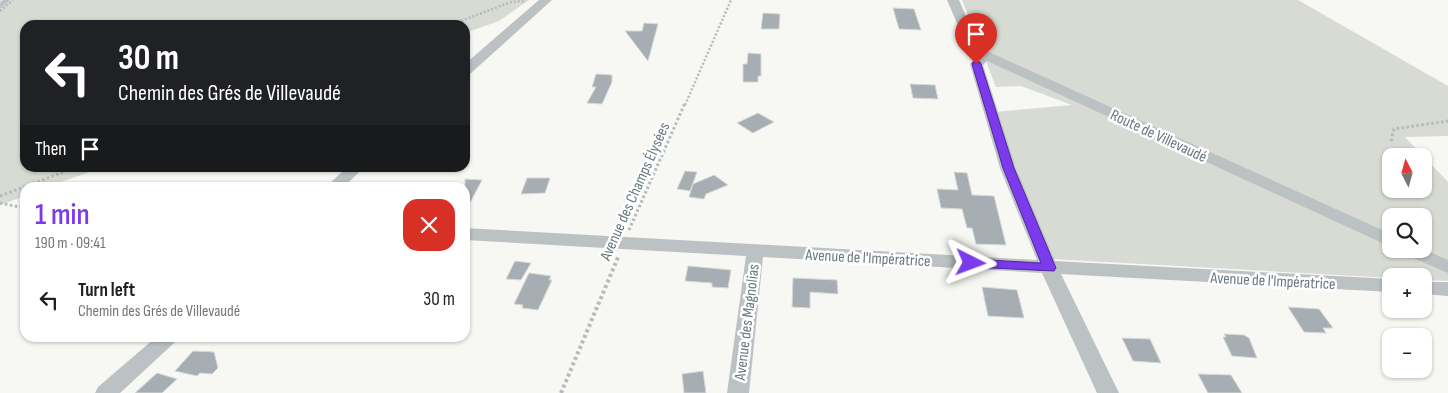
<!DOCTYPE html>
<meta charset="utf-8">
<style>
:root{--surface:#fff;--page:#f6f6f6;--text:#202124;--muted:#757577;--accent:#7c3aed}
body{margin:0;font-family:"Sofia Sans Condensed",sans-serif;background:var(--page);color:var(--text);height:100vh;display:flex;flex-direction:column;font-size:19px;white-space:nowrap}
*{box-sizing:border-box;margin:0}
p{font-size:16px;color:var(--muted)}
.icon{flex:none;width:28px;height:28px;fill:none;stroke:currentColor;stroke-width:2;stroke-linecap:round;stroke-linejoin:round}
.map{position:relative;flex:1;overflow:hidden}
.details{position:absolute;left:20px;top:182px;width:450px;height:160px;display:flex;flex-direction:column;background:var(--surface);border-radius:15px;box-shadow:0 1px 4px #0004}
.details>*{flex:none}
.guide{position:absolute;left:20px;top:20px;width:450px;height:152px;border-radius:15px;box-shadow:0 1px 4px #0004;background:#202124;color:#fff;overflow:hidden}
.needle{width:32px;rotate:354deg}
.fabs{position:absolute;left:1382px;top:148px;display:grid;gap:10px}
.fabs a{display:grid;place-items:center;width:50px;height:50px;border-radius:10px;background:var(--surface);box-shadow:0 1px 4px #0004;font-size:25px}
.pin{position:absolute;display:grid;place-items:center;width:42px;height:42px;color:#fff;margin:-51px -21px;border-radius:50% 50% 50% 0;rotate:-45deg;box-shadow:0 0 5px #0007}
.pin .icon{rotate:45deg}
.me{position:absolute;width:55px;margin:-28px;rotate:93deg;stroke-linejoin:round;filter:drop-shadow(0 0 4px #0008)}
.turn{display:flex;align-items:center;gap:18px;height:105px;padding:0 15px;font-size:22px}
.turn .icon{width:65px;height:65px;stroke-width:2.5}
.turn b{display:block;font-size:35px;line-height:42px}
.then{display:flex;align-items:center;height:48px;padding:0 15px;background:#0003;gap:10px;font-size:19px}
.round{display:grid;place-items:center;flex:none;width:52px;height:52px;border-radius:15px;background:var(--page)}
.head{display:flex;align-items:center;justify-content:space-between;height:85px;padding:0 15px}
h1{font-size:30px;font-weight:600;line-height:38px;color:var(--accent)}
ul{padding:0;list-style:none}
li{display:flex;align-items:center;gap:15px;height:65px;padding:0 15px}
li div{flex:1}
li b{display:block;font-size:19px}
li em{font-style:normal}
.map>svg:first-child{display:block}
.green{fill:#d7dbd4;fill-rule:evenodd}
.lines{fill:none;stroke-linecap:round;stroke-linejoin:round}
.stream{stroke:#b8c2c6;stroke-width:4}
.building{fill:#a6adb3;stroke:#d8d8d7}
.path-far2{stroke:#b7babc;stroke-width:2.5;stroke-dasharray:2 2;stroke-linecap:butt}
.path-far1{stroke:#b7babc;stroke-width:3;stroke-dasharray:2.5 2.5;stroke-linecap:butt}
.path{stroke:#b7babc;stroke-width:4;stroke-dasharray:3 3;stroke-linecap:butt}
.minor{fill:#bcc1c4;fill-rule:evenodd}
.route{fill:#7c3aed;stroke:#51269a}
.labels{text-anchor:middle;stroke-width:5;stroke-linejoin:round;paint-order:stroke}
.street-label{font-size:16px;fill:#697882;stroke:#fff}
</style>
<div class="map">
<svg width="1448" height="393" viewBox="0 0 1448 393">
<rect width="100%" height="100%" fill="#f7f7f4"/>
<g class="green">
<polygon points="0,0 529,0 499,21 465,33 465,25 25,25 25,168 101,168 47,187 25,188 25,196 0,205"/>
<path d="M 962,0 L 1298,0 L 1448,86 L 1448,136 L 1405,137 L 1423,156 L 1391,156 L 1391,189 L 1424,189 L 1424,157 L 1448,182 L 1448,281 L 1424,280 L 1424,276 L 1391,276 L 1391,278 L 1051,259 L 995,112 L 1072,105 L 1021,86 L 996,87 ZM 1391,216 L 1424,216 L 1424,249 L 1391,249 Z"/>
</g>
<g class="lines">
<polyline class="stream" points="0,6 7,0"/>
</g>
<g class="building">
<polygon points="893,8 914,9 921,30 899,29"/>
<polygon points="763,13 780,14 779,29 761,29"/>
<polygon points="644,23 658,24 648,61 625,31 642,31"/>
<polygon points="748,53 761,54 761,76 758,76 758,82 743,82 743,64 747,64"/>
<polygon points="596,74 612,75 612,82 602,104 587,103 596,87 592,87"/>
<polygon points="910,84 935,85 938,99 913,98"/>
<polygon points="758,113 774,122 753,133 737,123"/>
<polygon points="685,171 697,172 690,191 677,189"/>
<polygon points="954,172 967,173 972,195 994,196 1006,245 976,244 972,228 967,228 962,209 941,208 937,189 958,190"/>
<polygon points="714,175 728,185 706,194 704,199 689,197 693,184"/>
<polygon points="527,178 550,178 545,193 521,194"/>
<polygon points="465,179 482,180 465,212"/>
<polygon points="515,261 531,263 521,280 506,279"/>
<polygon points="688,266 731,270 728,288 712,287 712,283 685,281"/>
<polygon points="529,273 551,276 549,280 552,280 538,310 522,308 523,305 514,304"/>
<polygon points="793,278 837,280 838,294 810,292 810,308 792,307"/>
<polygon points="982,287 1017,290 1024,318 988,316"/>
<polygon points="1288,307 1319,309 1333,328 1323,328 1326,333 1304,332"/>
<polygon points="1224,334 1244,335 1249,338 1257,358 1232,356 1223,337 1226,337"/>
<polygon points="1122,338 1150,339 1161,363 1133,361"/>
<polygon points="193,351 214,352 218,368 212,374 200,373 197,376 175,371"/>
<polygon points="703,371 706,393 684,393 682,374"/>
<polygon points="157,373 177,379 162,393 135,393"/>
<polygon points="1198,374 1231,375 1242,393 1208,393"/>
</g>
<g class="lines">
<g class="path-far2">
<polyline points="0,11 13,0"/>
<polyline points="450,25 511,2 526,1"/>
<polyline points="685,105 731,0"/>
</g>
<g class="path-far1">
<polyline points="1391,141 1394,129 1448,121"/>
<polyline points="0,196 74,168"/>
<polyline points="0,203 25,208"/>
<polyline points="629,230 685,103"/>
</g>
<polyline class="path" points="561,393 619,255"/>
<g class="minor">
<polygon points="539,0 552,0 470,74 465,75 465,64"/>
<polygon points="947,0 959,0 975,37 989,52 1391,234 1391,247 987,61 983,65 1016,168 1055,261 1391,279 1391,292 1061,274 1119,393 1097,393 1042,273 763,257 749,393 727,393 746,256 465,240 465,228 1037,260 1000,168 970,64 978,55 963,37"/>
<polygon points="346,168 363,168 343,188 325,188"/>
<polygon points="1399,249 1423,249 1448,260 1448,273 1402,253"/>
<polygon points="1424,282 1448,282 1448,296 1424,294"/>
<polygon points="155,338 177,338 174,343 120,393 95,393 98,387"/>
</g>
</g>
<polygon class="route" points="973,62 980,62 981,64 1014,168 1056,268 1054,271 971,267 965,263 971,259 1041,263 1003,168 972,64"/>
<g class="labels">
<g class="street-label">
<text transform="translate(1159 135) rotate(25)" y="6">Route de Villevaudé</text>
<text transform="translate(634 191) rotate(-66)" y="6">Avenue des Champs Élysées</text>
<text transform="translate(868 257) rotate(3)" y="6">Avenue de l'Impératrice</text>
<text transform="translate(1273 280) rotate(3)" y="6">Avenue de l'Impératrice</text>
<text transform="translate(746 322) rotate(-83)" y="6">Avenue des Magnolias</text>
</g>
</g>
</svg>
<div class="fabs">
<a><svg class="needle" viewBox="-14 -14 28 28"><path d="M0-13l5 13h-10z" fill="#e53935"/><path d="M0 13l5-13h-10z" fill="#757577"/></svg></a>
<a><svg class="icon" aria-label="search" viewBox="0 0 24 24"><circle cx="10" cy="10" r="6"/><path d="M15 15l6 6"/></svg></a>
<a>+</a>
<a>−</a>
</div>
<div class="pin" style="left:976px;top:64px;background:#d93025"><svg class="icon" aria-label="arrive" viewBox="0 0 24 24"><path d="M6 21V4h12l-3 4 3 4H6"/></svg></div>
<svg class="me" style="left:971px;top:263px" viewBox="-20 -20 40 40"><path d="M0-17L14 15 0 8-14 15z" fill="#7c3aed" stroke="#fff" stroke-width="4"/></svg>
<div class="guide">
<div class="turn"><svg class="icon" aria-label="left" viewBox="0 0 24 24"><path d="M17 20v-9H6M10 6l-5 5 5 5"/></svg><div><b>30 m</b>Chemin des Grés de Villevaudé</div></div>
<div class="then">Then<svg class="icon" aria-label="arrive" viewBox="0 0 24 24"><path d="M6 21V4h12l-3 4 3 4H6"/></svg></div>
</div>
<section class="details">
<div class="head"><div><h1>1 min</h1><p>190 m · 09:41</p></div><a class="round" style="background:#d93025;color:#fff"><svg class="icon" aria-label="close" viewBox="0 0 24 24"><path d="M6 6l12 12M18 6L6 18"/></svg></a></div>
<ul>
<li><svg class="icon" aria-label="left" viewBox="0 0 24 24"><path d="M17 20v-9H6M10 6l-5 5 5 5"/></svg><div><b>Turn left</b><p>Chemin des Grés de Villevaudé</p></div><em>30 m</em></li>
</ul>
</section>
</div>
